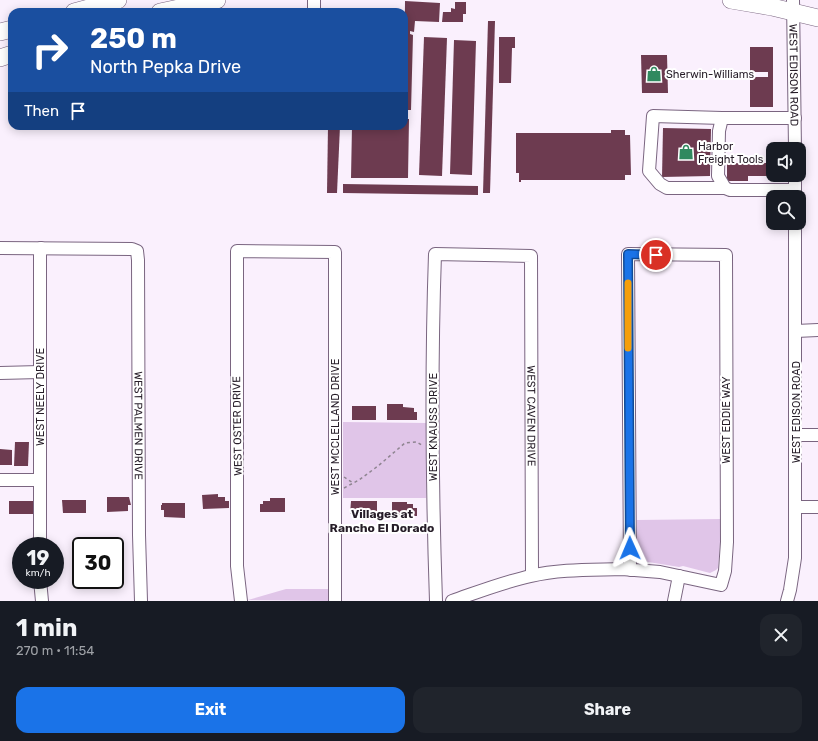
<!DOCTYPE html>
<meta charset="utf-8">
<style>
:root{--surface:#171b24;--page:#20242c;--text:#f1f3f6;--muted:#9ea1a6;--accent:#1a73e8}
body{margin:0;font-family:Rubik,sans-serif;background:var(--page);color:var(--text);height:100vh;display:flex;flex-direction:column;font-size:15px;white-space:nowrap}
*{box-sizing:border-box;margin:0}
p{font-size:13px;color:var(--muted)}
.icon{flex:none;width:22px;height:22px;fill:none;stroke:currentColor;stroke-width:2;stroke-linecap:round;stroke-linejoin:round}
.map{position:relative;height:601px;overflow:hidden}
.sheet{display:flex;flex-direction:column;background:var(--surface);flex:1}
.sheet>*{flex:none}
.top-card{position:absolute;left:8px;top:8px;width:400px;height:122px;border-radius:12px;box-shadow:0 2px 10px #0003;background:#1a4fa0;color:#fff;overflow:hidden}
.controls{position:absolute;left:766px;top:142px;display:grid;gap:8px}
.controls a{display:grid;place-items:center;width:40px;height:40px;border-radius:8px;background:var(--surface);box-shadow:0 2px 10px #0003;font-size:20px}
.speed{position:absolute;left:12px;top:537px;display:flex;gap:8px;font-size:20px;font-weight:700;text-align:center}
.speed>*{display:grid;place-content:center;width:52px;height:52px;border-radius:50%;background:var(--surface);box-shadow:0 2px 10px #0003;line-height:1}
.speed small{font-size:10px;font-weight:400}
.speed .limit{border:2px solid #111;border-radius:6px;background:#fff;color:#111}
.pin{position:absolute;display:grid;place-items:center;width:34px;height:34px;color:#fff;margin:-17px;border:2px solid #fff;border-radius:50%;box-shadow:0 1px 4px #0007}
.me{position:absolute;width:44px;margin:-22px;rotate:359deg;stroke-linejoin:round;filter:drop-shadow(0 0 3px #0008)}
.turn{display:flex;align-items:center;gap:14px;height:84px;padding:0 16px;font-size:18px}
.turn .icon{width:52px;height:52px;stroke-width:2.5}
.turn b{display:block;font-size:28px;line-height:34px}
.then{display:flex;align-items:center;height:38px;padding:0 16px;background:#0003;gap:8px;font-size:15px}
.round{display:grid;place-items:center;flex:none;width:42px;height:42px;border-radius:12px;background:var(--page)}
.overview{display:flex;align-items:center;justify-content:space-between;height:68px;padding:0 16px}
h1{font-size:24px;font-weight:700;line-height:30px}
.primary-button{display:flex;gap:8px;margin-top:auto;padding:8px 16px}
.primary-button a{flex:1;height:46px;border-radius:12px;background:var(--accent);color:#fff;font-size:16px;font-weight:700;line-height:46px;text-align:center}
.primary-button a+a{background:var(--page);color:var(--text)}
.map>svg:first-child{display:block}
.green{fill:#e0c5e8}
.building{fill:#6d3b50}
.lines{fill:none;stroke-linecap:round;stroke-linejoin:round}
.minor-casing{stroke:#7a6580;stroke-width:14}
.highway-casing{stroke:#7a6580;stroke-width:18}
.path{stroke:#8f8591;stroke-width:1.5;stroke-dasharray:3 3;stroke-linecap:butt}
.minor{stroke:#fff;stroke-width:12}
.highway{stroke:#fff;stroke-width:17}
.route-casing{stroke:#114b97;stroke-width:10}
.route{stroke:#1a73e8;stroke-width:7}
.slow{stroke:#f59e0b;stroke-width:7}
.labels{text-anchor:middle;stroke-width:4;stroke-linejoin:round;paint-order:stroke}
.poi-label{font-size:11px;fill:#261d28;stroke:#fff;text-anchor:start}
.street-label{font-size:11px;fill:#261d28;stroke:#fff}
.neighbourhood-label{font-size:12px;font-weight:bold;fill:#261d28;stroke:#fff}
</style>
<div class="map">
<svg width="818" height="601" viewBox="0 0 818 601">
<rect width="100%" height="100%" fill="#faf0fd"/>
<g class="green">
<polygon points="343,422 426,423 426,498 343,498"/>
<polygon points="720,519 720,544 718,568 716,570 710,573 683,566 679,567 642,561 637,556 637,520"/>
<polygon points="286,589 328,589 328,601 248,600"/>
</g>
<g class="building">
<polygon points="405,1 440,3 439,22 415,21 414,32 410,31 410,34 413,35 411,110 404,110"/>
<polygon points="455,2 466,2 466,14 463,14 463,22 442,22 443,12 451,12 451,8 455,9"/>
<polygon points="488,21 495,21 490,193 483,193"/>
<polygon points="424,37 447,38 442,176 419,175"/>
<polygon points="499,37 515,37 515,48 512,48 511,83 499,83"/>
<polygon points="454,40 476,41 472,175 450,174"/>
<polygon points="750,47 773,47 773,107 750,107 750,77 768,77 768,72 750,72"/>
<polygon points="641,55 667,55 668,93 642,93"/>
<polygon points="404,119 409,119 408,178 351,178 352,126 404,126"/>
<polygon points="328,126 340,126 337,193 327,193"/>
<polygon points="663,128 711,129 710,176 662,177"/>
<polygon points="611,130 625,130 625,135 630,135 631,175 625,175 625,180 521,180 521,182 519,182 519,173 516,173 516,133 611,133"/>
<polygon points="727,163 773,163 773,176 748,176 748,181 727,181"/>
<polygon points="343,184 478,186 478,195 343,193"/>
<polygon points="387,404 403,404 403,407 414,408 414,412 417,412 417,420 387,420"/>
<rect x="352" y="406" width="24" height="14"/>
<polygon points="15,442 29,442 28,466 14,466"/>
<polygon points="0,449 12,450 12,465 0,465"/>
<polygon points="218,494 218,497 225,497 225,501 229,501 229,508 203,509 202,495"/>
<polygon points="107,497 129,497 131,505 128,505 128,511 107,512"/>
<polygon points="270,498 285,498 285,512 260,512 260,504 263,504 263,501 270,501"/>
<polygon points="62,500 86,500 86,513 63,513"/>
<rect x="9" y="501" width="24" height="13"/>
<polygon points="351,501 377,501 377,514 350,514"/>
<polygon points="392,502 407,502 407,504 413,504 413,508 417,508 417,516 392,516"/>
<polygon points="162,503 185,503 185,518 164,517 164,510 161,510 161,505 162,505"/>
</g>
<g class="lines">
<defs>
<g id="minor">
<polyline points="314,0 314,12"/>
<path id="s1" d="M 793,0 L 795,149"/>
<polyline points="722,118 653,116 649,171 660,184 667,188 725,188"/>
<polyline points="795,118 722,118 719,131 718,176 725,188 730,190 795,190"/>
<polyline points="795,175 795,197"/>
<path id="s2" d="M 0,248 L 132,249 L 137,251 L 138,260 L 139,535 L 141,601"/>
<polyline points="796,331 818,330"/>
<polyline points="0,373 40,372"/>
<polyline points="796,435 818,435"/>
<polyline points="0,480 39,480"/>
<polyline points="796,507 818,507"/>
<polyline points="40,546 40,255 41,248"/>
<polyline points="40,580 42,601"/>
<polyline points="241,601 237,566 237,251 335,252 335,601"/>
<path id="s3" d="M 436,601 C 432,485 431,370 435,254 L 531,256 L 532,575"/>
<path d="M 452,601 C 478,592 503,582 531,576 C 560,569 592,570 622,569 L 660,572 L 721,585 L 725,571 L 727,542 L 726,255 L 628,254 L 630,570"/>
<polyline points="674,601 679,576"/>
<polyline points="787,601 790,590 795,558 795,223"/>
</g>
<g id="highway">
<polyline points="731,0 772,7 818,18"/>
<polyline points="74,12 118,0"/>
<polyline points="160,12 217,0"/>
<polyline points="0,32 12,29"/>
<polyline points="0,58 12,54"/>
</g>
</defs>
<use href="#minor" class="minor-casing"/>
<use href="#highway" class="highway-casing"/>
<g class="path">
<polyline points="344,477 353,483"/>
<polyline points="344,488 359,480 378,466 405,443 417,442 423,446"/>
</g>
<use href="#minor" class="minor"/>
<use href="#highway" class="highway"/>
</g>
<g class="lines">
<defs>
<polyline id="route" points="630,548 628,254 656,255"/>
</defs>
<use href="#route" class="route-casing"/>
<use href="#route" class="route"/>
<polyline class="slow" points="628,283 628,348"/>
</g>
<defs>
<symbol id="shop-bare" viewBox="-9 -9 18 18"><path d="M-5-2.5h2.3a2.7 3.5 0 0 1 5.4 0H5L5.5 6h-11ZM-1.5-2.5h3a1.5 2.3 0 0 0-3 0Z" fill="#30895f" stroke="#fff" stroke-width="2.5" paint-order="stroke"/></symbol>
</defs>
<g fill-rule="evenodd">
<use href="#shop-bare" x="643" y="63" width="22" height="22"/>
<use href="#shop-bare" x="675" y="141" width="22" height="22"/>
</g>
<g class="labels">
<g class="poi-label">
<text x="666" y="78">Sherwin-Williams</text>
<text x="698" y="150">Harbor<tspan x="698" dy="13">Freight Tools</tspan></text>
</g>
<g class="street-label">
<text dy="4" stroke="none"><textPath href="#s1" startOffset="75">WEST EDISON ROAD</textPath></text>
<text transform="translate(40 397) rotate(-90)" y="4">WEST NEELY DRIVE</text>
<text transform="translate(796 412) rotate(-90)" y="4">WEST EDISON ROAD</text>
<text dy="4" stroke="none"><textPath href="#s3" startOffset="603">WEST CAVEN DRIVE</textPath></text>
<text transform="translate(726 420) rotate(-90)" y="4">WEST EDDIE WAY</text>
<text dy="4" stroke="none"><textPath href="#s2" startOffset="312">WEST PALMEN DRIVE</textPath></text>
<text transform="translate(237 426) rotate(-91)" y="4">WEST OSTER DRIVE</text>
<text transform="translate(335 427) rotate(-90)" y="4">WEST MCCLELLAND DRIVE</text>
<text transform="translate(433 427) rotate(-90)" y="4">WEST KNAUSS DRIVE</text>
</g>
<g class="neighbourhood-label">
<text x="382" y="518">Villages at<tspan x="382" dy="14">Rancho El Dorado</tspan></text>
</g>
</g>
</svg>
<div class="controls">
<a><svg class="icon" aria-label="sound" viewBox="0 0 24 24"><path d="M4 9h4l5-4v14l-5-4H4zM17 9q2 3 0 6"/></svg></a>
<a><svg class="icon" aria-label="search" viewBox="0 0 24 24"><circle cx="10" cy="10" r="6"/><path d="M15 15l6 6"/></svg></a>
</div>
<div class="speed"><div>19<small>km/h</small></div><div class="limit">30</div></div>
<div class="pin" style="left:656px;top:255px;background:#d93025"><svg class="icon" aria-label="arrive" viewBox="0 0 24 24"><path d="M6 21V4h12l-3 4 3 4H6"/></svg></div>
<svg class="me" style="left:630px;top:548px" viewBox="-20 -20 40 40"><path d="M0-17L14 15 0 8-14 15z" fill="#1a73e8" stroke="#fff" stroke-width="4"/></svg>
<div class="top-card">
<div class="turn"><svg class="icon" aria-label="right" viewBox="0 0 24 24"><path d="M7 20v-9h11M14 6l5 5-5 5"/></svg><div><b>250 m</b>North Pepka Drive</div></div>
<div class="then">Then<svg class="icon" aria-label="arrive" viewBox="0 0 24 24"><path d="M6 21V4h12l-3 4 3 4H6"/></svg></div>
</div>
</div>
<section class="sheet">
<div class="overview"><div><h1>1 min</h1><p>270 m · 11:54</p></div><a class="round"><svg class="icon" aria-label="close" viewBox="0 0 24 24"><path d="M6 6l12 12M18 6L6 18"/></svg></a></div>
<div class="primary-button"><a>Exit</a><a>Share</a></div>
</section>
